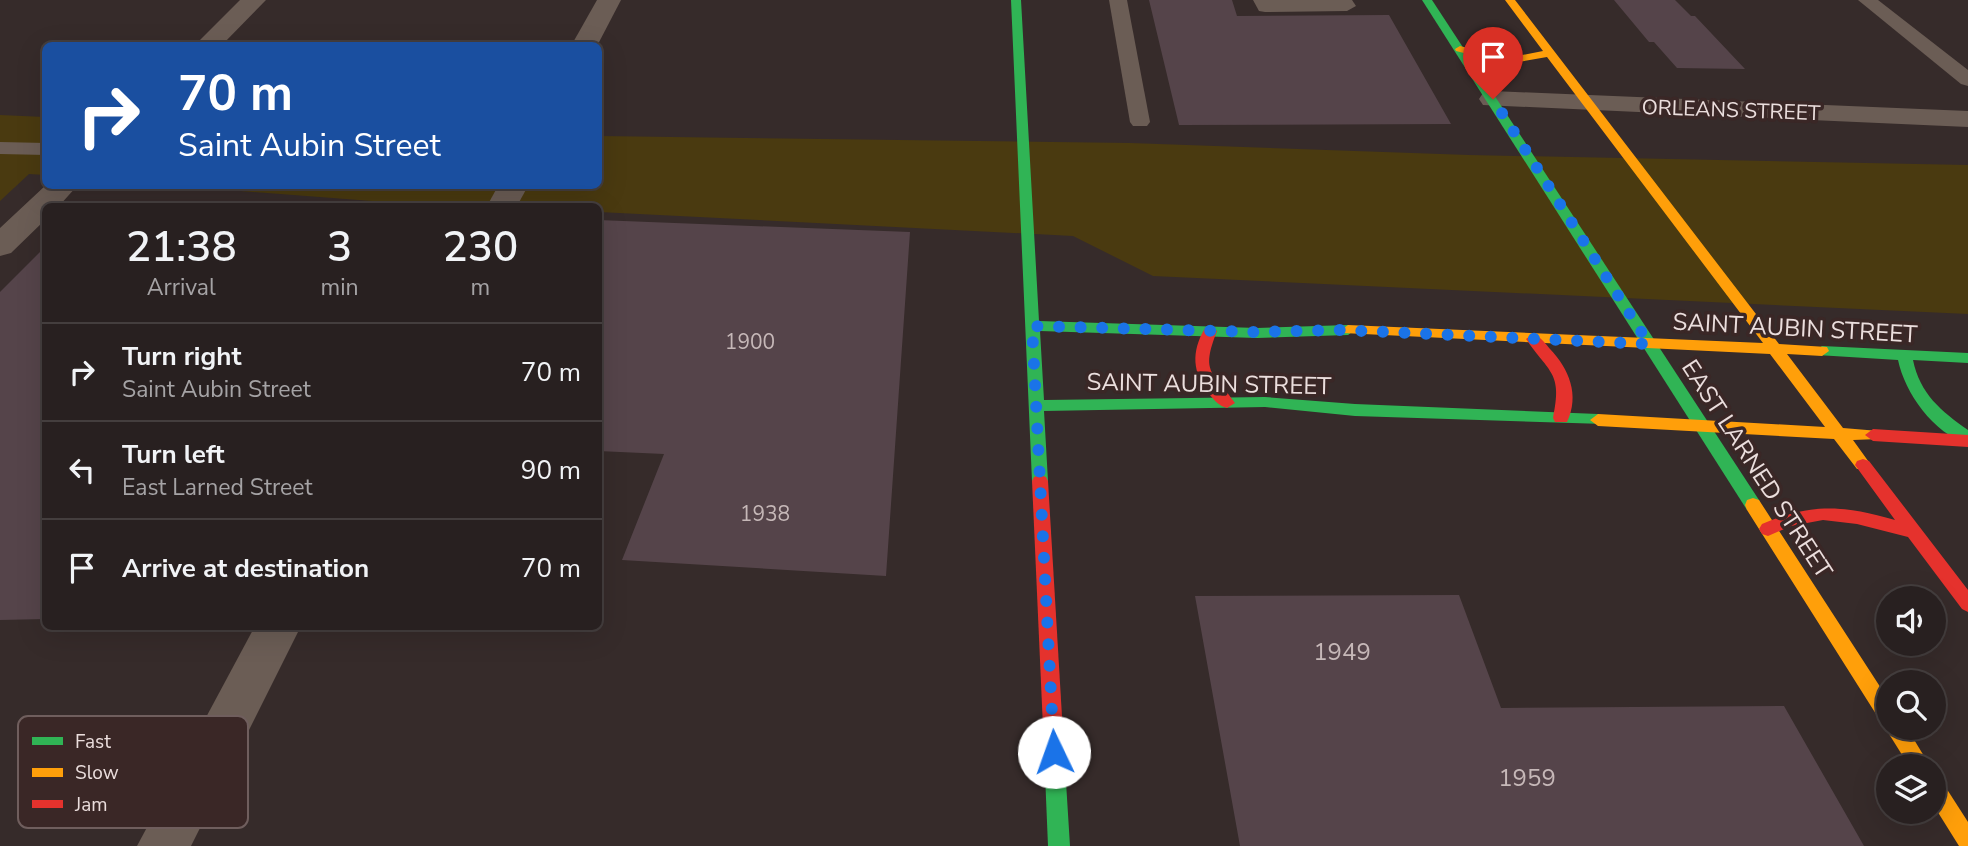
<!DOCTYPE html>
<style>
:root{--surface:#282020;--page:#302829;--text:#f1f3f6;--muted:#a5a3a5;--line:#443e3e}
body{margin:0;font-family:"Nunito Sans",sans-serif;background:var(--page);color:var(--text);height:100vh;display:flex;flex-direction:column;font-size:26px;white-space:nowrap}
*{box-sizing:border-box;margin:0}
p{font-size:23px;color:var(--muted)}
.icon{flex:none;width:38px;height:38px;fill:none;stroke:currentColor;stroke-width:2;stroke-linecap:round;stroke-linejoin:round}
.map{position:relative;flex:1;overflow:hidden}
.sheet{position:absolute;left:42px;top:203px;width:560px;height:427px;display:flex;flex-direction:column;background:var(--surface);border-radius:10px;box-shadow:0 7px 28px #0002,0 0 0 2px var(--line)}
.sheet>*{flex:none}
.banner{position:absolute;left:42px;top:42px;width:560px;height:147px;border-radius:10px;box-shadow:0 7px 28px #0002,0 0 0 2px var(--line);background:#1a4fa0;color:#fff;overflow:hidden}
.buttons{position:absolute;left:1876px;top:586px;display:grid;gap:14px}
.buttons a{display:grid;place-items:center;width:70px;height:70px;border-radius:50%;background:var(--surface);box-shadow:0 7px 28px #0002,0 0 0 2px var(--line);font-size:35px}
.pin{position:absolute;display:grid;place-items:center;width:60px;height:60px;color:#fff;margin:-72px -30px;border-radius:50% 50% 50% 0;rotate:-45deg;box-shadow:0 0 7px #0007}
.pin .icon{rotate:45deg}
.me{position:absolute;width:77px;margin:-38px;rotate:357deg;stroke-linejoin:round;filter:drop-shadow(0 0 5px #0008)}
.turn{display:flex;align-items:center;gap:24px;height:147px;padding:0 21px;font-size:32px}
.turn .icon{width:91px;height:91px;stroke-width:2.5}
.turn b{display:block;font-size:49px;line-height:60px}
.eta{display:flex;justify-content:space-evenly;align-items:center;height:119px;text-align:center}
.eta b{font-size:42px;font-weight:600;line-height:49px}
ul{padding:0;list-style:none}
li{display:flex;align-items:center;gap:21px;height:98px;padding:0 21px;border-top:2px solid var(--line)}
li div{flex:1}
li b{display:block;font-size:26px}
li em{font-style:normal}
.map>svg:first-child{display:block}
.green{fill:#4a3a10}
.building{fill:#55444a}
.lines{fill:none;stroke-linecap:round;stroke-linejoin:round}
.lane{fill:#6b5d55;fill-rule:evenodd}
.street{fill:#6b5d55;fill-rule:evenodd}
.fast{fill:#30b455;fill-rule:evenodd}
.slow{fill:#ff9f0a;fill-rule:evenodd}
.jam{fill:#e5322d;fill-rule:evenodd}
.route{stroke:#1a73e8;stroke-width:12;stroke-dasharray:0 21.6}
.labels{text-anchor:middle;stroke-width:7;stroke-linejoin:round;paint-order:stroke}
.far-street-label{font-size:21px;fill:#ebdedd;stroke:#3a2726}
.number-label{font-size:21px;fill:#c6b8b8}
.street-label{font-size:24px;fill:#ebdedd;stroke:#3a2726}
.near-number-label{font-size:24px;fill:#c6b8b8}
.key{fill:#3a2726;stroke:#6f5e5d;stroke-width:2}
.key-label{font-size:19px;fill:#ebdedd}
</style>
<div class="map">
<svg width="1968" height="846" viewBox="0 0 1968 846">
<rect width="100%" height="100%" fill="#362b2a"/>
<g class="green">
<polygon points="0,115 45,117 45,175 29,174 0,201"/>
<polygon points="599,136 1130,143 1469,155 1968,165 1968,314 1153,276 1073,236 599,212 598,206 480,206 398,203 176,186 598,186"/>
</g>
<g class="building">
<polygon points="1149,0 1232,0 1237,16 1389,15 1451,124 1179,125"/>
<polygon points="1614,0 1675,0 1691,16 1695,16 1745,69 1677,68 1654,42 1649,42"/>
<polygon points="598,220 910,232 886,576 622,560 664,454 598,451"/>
<polygon points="46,246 46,619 0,620 0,292"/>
<polygon points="1459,595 1501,708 1784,706 1864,846 1240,846 1195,596"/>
</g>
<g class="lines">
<g class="lane">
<polygon points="1109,0 1127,0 1150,122 1147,126 1133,126 1130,122"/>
<polygon points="1253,0 1352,0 1356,6 1347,11 1265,12 1259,11"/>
<polygon points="1858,0 1878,0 1968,70 1968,86 1961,84"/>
<polygon points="0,142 46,143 46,155 0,154"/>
</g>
<g class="street">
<polygon points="240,0 266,0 221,46 194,46"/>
<polygon points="597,0 621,0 597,46 571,46"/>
<polygon points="1493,91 1968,111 1968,127 1483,105 1479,99 1483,93"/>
<polygon points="46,185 77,186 59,206 46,206 46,219 11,253 0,256 0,228"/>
<polygon points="498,186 528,186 517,206 487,206"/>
<polygon points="255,626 301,626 191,846 137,846"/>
</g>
<g class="fast">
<polygon points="1011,0 1021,0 1039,321 1257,328 1348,325 1355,330 1348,335 1257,338 1040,331 1044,400 1265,397 1355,404 1598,414 1606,420 1604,424 1355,416 1265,407 1044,411 1048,481 1046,485 1034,485 1032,481"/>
<polygon points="1422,0 1432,0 1759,500 1761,505 1759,510 1747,510"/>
<path d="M 1822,346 L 1968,353 L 1968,363 L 1913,360 C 1920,394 1941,411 1968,430 L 1968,444 C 1933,433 1905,393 1898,360 L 1817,355 L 1815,351 Z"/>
<polygon points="1054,741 1061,743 1064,750 1070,846 1048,846 1044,750 1047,743"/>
</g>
<g class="slow">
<polygon points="1505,0 1515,0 1779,344 1827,347 1829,351 1822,356 1787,354 1843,428 1879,431 1881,435 1879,439 1853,440 1871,465 1869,469 1857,469 1834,439 1598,426 1590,420 1598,414 1825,427 1770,354 1343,333 1341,330 1348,325 1763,343 1547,57 1507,64 1456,51 1455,49 1460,46 1507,58 1543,51"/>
<polygon points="1753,498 1759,500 1888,699 1888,728 1907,728 1930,766 1909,766 1889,734 1887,725 1881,722 1747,510 1745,505 1747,500"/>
<polygon points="1934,777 1941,780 1968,822 1968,846 1959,846 1934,806"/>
</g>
<g class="jam">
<path d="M 1210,326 L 1217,331 C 1200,374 1213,371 1235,403 L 1227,408 C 1219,406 1215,401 1210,395 C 1192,373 1191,352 1205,328 Z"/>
<path d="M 1533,334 C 1541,337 1545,343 1550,349 C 1569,369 1580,395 1567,422 L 1555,422 L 1553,418 C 1563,372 1549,373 1526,339 Z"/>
<polygon points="1873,429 1968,435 1968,447 1873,441 1865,435"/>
<path d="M 1863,459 L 1869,461 L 1968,590 L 1968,612 L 1962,609 L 1908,537 L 1857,524 L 1823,520 L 1791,526 L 1768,536 L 1762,534 L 1759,529 L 1762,524 C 1811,503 1844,505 1895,520 L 1855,465 L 1857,461 Z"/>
<polygon points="1040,475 1046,477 1048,481 1064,750 1061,757 1054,759 1047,757 1044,750 1032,481 1034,477"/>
</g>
</g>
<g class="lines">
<polyline class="route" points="1054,752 1032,326 1257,332 1342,330 1649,344 1493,99"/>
</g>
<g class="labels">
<g class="far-street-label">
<text transform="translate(1731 110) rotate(2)" y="7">ORLEANS STREET</text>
</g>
<g class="number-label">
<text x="750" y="349">1900</text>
<text x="765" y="521">1938</text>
</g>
<g class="street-label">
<text transform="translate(1795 328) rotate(3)" y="8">SAINT AUBIN STREET</text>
<text transform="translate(1209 384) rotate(1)" y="8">SAINT AUBIN STREET</text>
<text transform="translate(1757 469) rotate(57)" y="8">EAST LARNED STREET</text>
</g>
<g class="near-number-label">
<text x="1342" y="660">1949</text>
<text x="1527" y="786">1959</text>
</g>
</g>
<rect x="18" y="716" width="230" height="112" rx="10" class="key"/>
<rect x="32" y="737" width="31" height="8" fill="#30b455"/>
<rect x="32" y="768" width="31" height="9" fill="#ff9f0a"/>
<rect x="32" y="800" width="31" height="8" fill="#e5322d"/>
<g class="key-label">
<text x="75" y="748">Fast</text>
<text x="75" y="779">Slow</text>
<text x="75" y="811">Jam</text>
</g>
</svg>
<div class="buttons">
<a><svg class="icon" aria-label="sound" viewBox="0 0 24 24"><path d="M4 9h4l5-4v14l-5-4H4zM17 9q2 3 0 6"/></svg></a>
<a><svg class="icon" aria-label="search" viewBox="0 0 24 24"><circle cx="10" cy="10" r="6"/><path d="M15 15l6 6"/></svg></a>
<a><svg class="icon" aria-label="layers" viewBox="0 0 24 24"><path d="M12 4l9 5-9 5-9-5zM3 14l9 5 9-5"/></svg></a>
</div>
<div class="pin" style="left:1493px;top:99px;background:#d93025"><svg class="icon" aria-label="arrive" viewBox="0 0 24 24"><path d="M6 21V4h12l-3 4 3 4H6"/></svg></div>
<svg class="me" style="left:1054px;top:752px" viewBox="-20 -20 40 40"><circle r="19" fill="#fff"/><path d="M0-13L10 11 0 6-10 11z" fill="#1a73e8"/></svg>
<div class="banner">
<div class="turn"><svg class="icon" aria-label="right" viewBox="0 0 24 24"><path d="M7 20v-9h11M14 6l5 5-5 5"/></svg><div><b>70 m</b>Saint Aubin Street</div></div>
</div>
<section class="sheet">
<div class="eta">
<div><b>21:38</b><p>Arrival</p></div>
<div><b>3</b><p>min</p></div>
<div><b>230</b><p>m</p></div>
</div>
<ul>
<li><svg class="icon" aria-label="right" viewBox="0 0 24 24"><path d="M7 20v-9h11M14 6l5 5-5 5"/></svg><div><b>Turn right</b><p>Saint Aubin Street</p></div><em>70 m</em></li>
<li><svg class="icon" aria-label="left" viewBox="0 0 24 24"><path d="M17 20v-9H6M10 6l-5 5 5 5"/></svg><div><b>Turn left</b><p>East Larned Street</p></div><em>90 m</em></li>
<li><svg class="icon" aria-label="arrive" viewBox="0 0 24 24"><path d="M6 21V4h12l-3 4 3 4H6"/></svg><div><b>Arrive at destination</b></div><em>70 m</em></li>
</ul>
</section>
</div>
